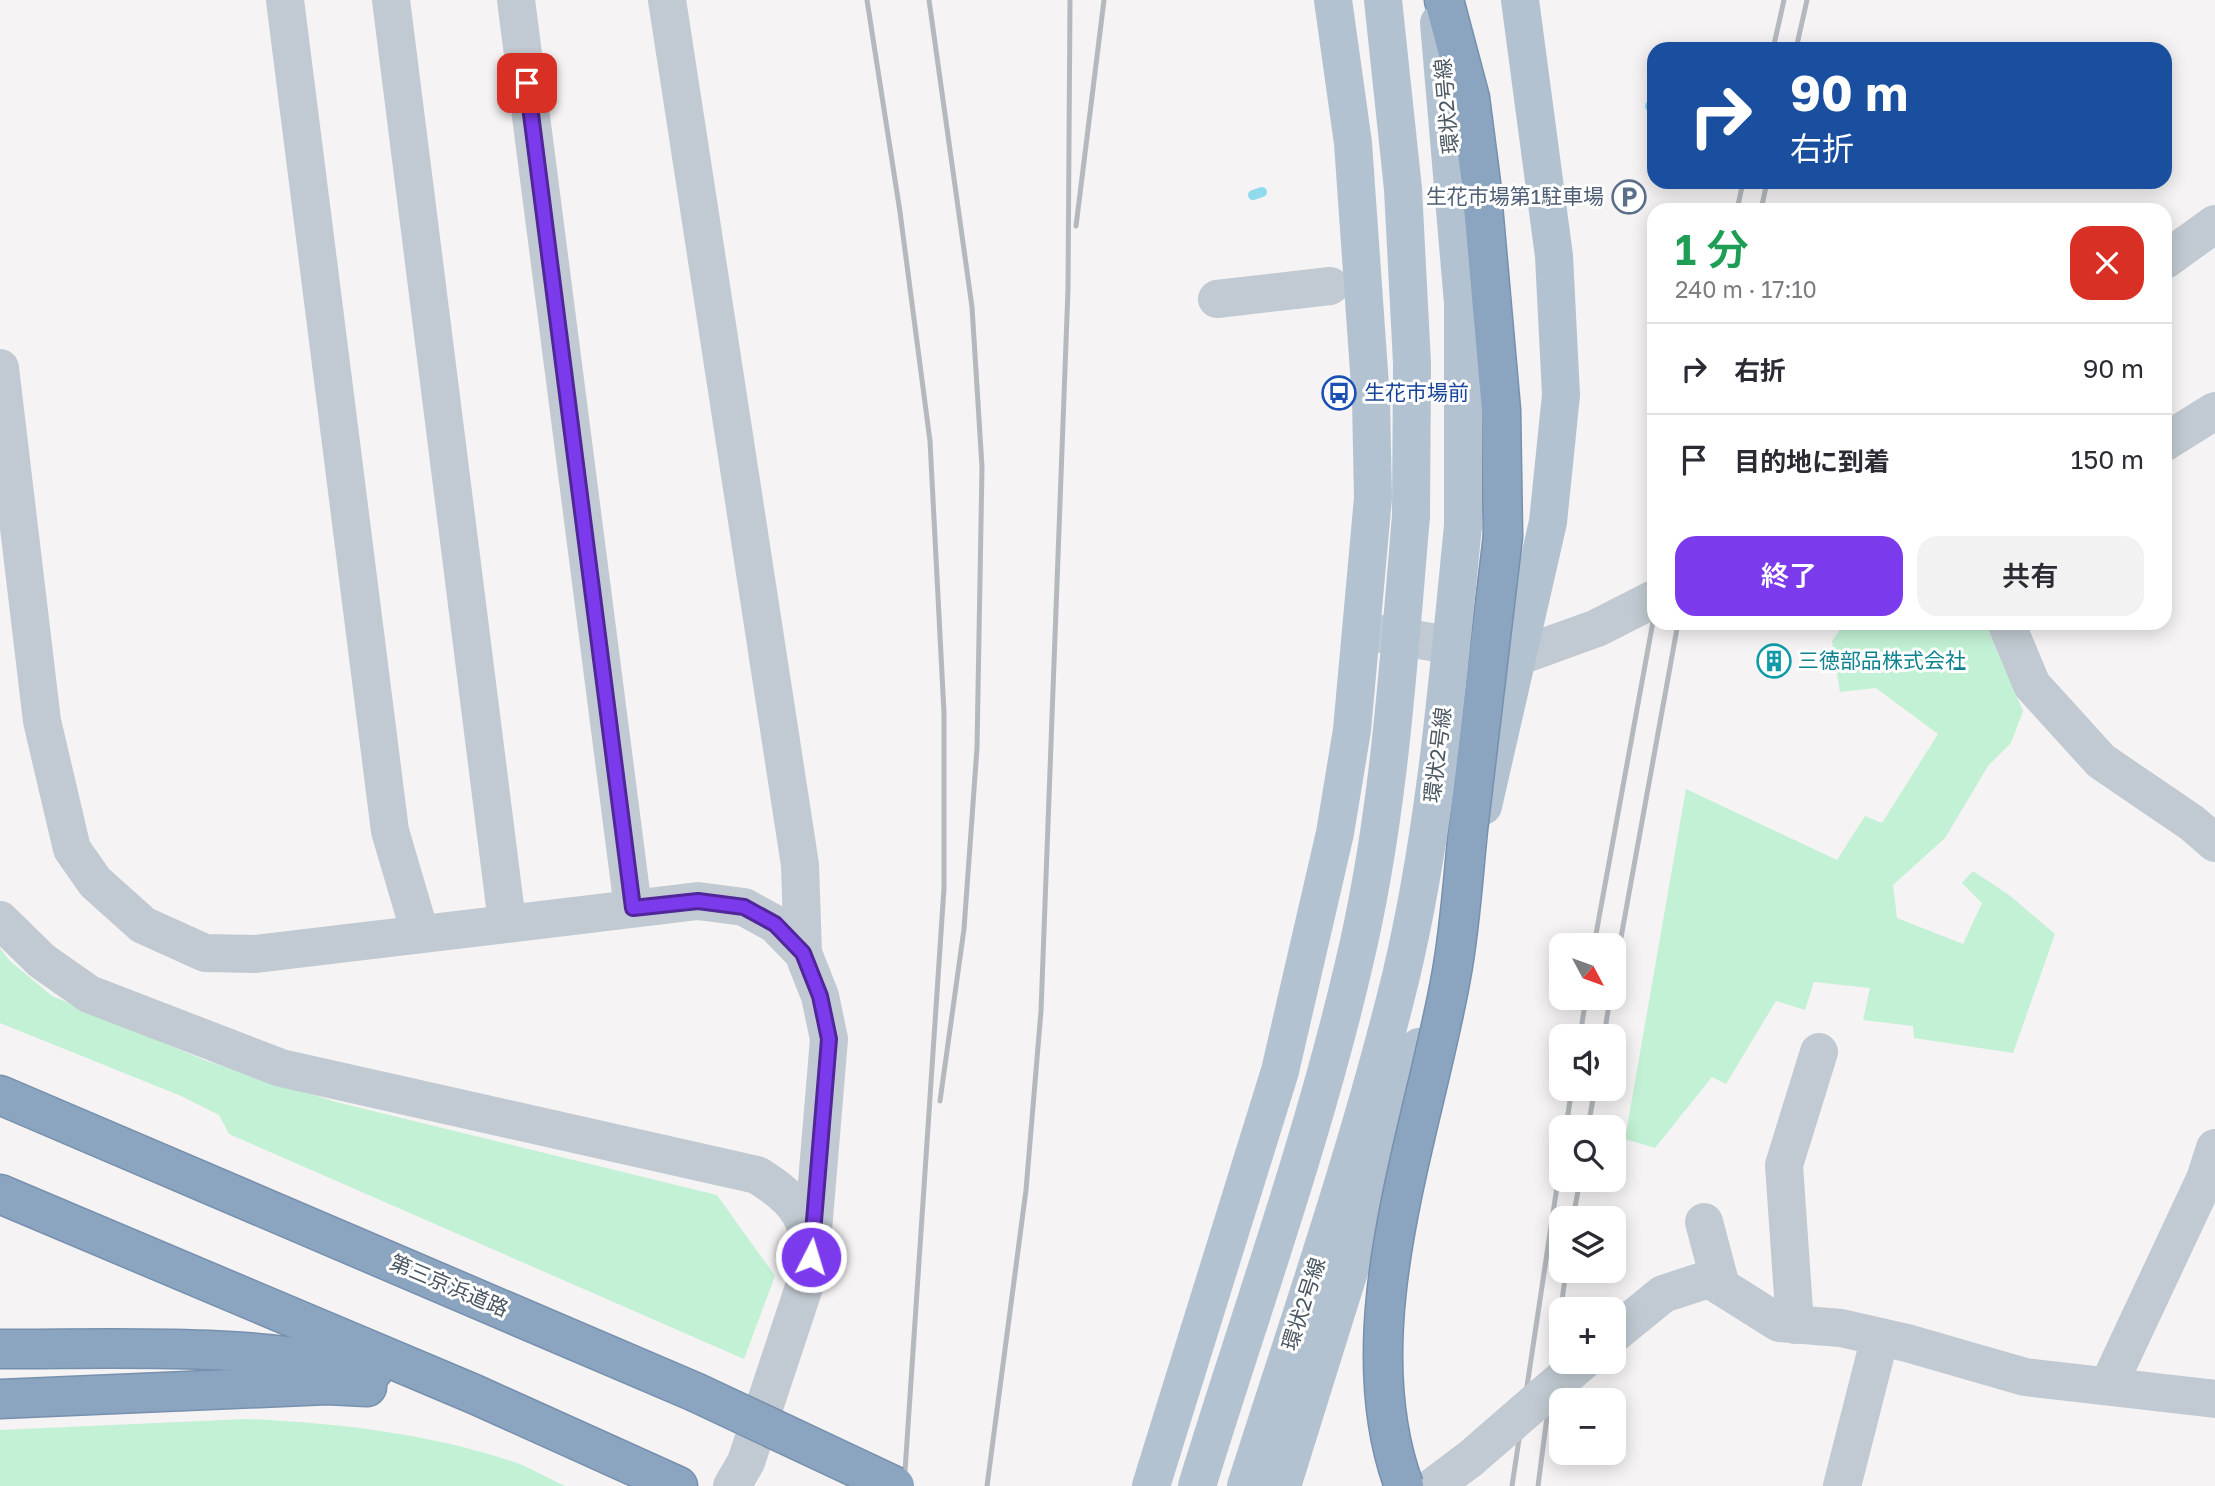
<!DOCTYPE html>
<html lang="ja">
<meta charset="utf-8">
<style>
:root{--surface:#fff;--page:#f2f2f3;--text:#2b2b33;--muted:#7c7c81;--line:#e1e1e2;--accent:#7c3aed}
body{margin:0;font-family:"Golos Text","Noto Sans JP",sans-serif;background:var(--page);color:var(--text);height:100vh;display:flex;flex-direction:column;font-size:26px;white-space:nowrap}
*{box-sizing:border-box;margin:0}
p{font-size:23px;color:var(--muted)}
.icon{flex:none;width:38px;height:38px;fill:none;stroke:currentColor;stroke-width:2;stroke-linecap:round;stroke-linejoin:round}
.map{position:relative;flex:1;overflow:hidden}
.sheet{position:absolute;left:1647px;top:203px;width:525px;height:427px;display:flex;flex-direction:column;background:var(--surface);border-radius:21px;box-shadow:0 4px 18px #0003}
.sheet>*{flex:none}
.top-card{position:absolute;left:1647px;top:42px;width:525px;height:147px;border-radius:21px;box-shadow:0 4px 18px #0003;background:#1a4fa0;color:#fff;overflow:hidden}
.needle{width:46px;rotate:131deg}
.fabs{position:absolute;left:1549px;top:933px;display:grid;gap:14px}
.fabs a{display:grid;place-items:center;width:77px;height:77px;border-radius:14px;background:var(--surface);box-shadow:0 4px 18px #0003;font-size:35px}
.pin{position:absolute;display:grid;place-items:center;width:60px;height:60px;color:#fff;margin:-30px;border-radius:14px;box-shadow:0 4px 10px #0006}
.me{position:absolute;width:77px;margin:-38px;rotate:5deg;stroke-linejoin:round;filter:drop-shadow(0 0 5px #0008)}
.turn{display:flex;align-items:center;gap:24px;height:147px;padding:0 28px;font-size:32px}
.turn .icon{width:91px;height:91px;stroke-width:2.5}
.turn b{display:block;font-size:49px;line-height:60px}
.round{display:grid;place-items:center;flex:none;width:74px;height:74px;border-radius:21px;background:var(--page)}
.summary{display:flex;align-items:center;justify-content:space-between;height:119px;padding:0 28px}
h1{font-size:42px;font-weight:600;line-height:52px;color:#1e9e55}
.action{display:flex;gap:14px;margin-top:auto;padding:14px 28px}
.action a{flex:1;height:80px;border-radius:21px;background:var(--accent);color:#fff;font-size:28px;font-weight:600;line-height:80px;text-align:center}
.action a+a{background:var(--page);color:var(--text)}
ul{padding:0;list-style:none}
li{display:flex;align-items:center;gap:21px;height:91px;padding:0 28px;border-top:2px solid var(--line)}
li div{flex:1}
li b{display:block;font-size:26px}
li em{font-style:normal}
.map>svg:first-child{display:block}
.green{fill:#c3f1d5}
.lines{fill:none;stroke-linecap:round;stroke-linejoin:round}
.stream{stroke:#90daee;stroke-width:10}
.highway-casing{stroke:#7690ad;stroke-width:41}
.minor{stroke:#c1cad2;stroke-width:38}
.major{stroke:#b3c2d1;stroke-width:38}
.highway{stroke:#8ba5c1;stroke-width:38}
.rail{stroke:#b5b8bd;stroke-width:5}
.highway-bridge-casing{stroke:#7690ad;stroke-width:41;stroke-linecap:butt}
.minor-bridge{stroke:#c1cad2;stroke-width:38}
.major-bridge{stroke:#b3c2d1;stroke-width:38}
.highway-bridge{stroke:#8ba5c1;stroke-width:38}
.route-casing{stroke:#51269a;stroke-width:18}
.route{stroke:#7c3aed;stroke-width:12}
.labels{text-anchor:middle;stroke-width:6;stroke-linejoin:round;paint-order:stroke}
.street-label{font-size:21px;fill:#4a5661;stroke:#fff}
.service-label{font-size:21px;fill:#4e5e75;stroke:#fff;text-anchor:end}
.transit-label{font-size:21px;fill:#164399;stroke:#fff;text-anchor:start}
.culture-label{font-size:21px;fill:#0d838f;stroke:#fff;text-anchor:start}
</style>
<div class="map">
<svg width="2215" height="1486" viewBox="0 0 2215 1486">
<rect width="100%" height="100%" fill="#f5f3f3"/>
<g class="green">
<polygon points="1845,623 1985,623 2023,711 2011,743 1988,766 1945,838 1893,885 1897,918 1963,944 1982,903 1962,883 1973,871 2009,895 2055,934 2013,1053 1914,1038 1913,1026 1863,1020 1870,988 1814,982 1805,1010 1776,1001 1726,1084 1712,1077 1655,1148 1625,1139 1686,789 1837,860 1865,816 1882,823 1938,734 1876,688 1840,692 1832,641"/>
<polygon points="0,948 9,960 52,996 204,1060 336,1102 717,1195 775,1276 744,1359 229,1134 219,1115 181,1096 0,1023"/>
<path d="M 246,1419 C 336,1423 425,1433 511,1461 C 530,1467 547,1478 565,1486 L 0,1486 L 0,1430 Z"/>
</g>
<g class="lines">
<g class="stream">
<polyline points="1650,106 1654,105"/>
<polyline points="1253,195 1262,192"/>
</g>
<defs>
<g id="highway">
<polyline points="1444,0 1470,98 1481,183 1501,410 1503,536"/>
<polyline points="0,1095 695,1392"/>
<polyline points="0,1194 474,1394 678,1486"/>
<path d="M 0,1349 C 125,1349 251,1342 373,1371"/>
<polyline points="0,1399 327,1385 367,1387"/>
</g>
</defs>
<use href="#highway" class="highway-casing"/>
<g class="minor">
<polyline points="285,0 390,831 420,933"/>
<polyline points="391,0 507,922"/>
<polyline points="516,0 633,908"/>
<polyline points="667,0 800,865 803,953"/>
<polyline points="2165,260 2215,224"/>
<polyline points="1217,299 1330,286"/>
<polyline points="0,368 42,721 72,849 95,882 143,925 205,953 256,954 698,901 744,907 775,924 803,953 820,996 829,1039 812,1242"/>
<polyline points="2165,442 2215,411"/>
<polyline points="2006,623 2032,685 2101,761 2192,823 2215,843"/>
<polyline points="1362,631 1520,656 1597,628 1654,599"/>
<path d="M 0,920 L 42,961 L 89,994 L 281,1068 L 757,1175 C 799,1201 813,1221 809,1272 L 746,1462 L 732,1486"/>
<polyline points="1704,1222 1721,1286"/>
<polyline points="1795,1325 1784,1165 1819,1052"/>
<polyline points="1614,1334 1663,1294 1709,1279 1779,1323 1841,1328 1907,1343 2025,1377 2215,1399"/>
<polyline points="2108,1386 2205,1179 2215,1148"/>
<polyline points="1434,1486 1470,1459"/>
<polyline points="1842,1486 1880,1337"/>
</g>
<g class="major">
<polyline points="1383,0 1403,189 1412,363 1411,516"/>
<polyline points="1439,23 1463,303 1463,526"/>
<polyline points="1483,806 1548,522 1561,395 1554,256 1520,0"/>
<polyline points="1151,1486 1280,1071 1335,833 1352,730 1373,498 1371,400 1353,143 1333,0"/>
<polyline points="1282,1486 1419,1047"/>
</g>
<use href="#highway" class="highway"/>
<g class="rail">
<polyline points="867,0 900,212 930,441 944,713 944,888 904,1486"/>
<polyline points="929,0 972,307 982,467 977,748 964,929 940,1101"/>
<polyline points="1773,49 1784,0"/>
<polyline points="1796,49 1807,0"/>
<polyline points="1737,210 1743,182"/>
<polyline points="1761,210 1767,182"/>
<polyline points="1076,226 1104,0"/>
<polyline points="1594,945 1654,616"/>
<polyline points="1614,976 1678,623"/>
<polyline points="1580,1036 1586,998"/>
<polyline points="1604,1036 1610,998"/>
<polyline points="1566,1127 1572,1088"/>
<polyline points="1588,1127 1595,1088"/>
<polyline points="1573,1218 1580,1180"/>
<polyline points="987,1486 1026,1190 1041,1011 1068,289 1070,0"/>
<polyline points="1512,1486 1561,1160"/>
<polyline points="1538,1486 1566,1270"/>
</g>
<defs>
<g id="highway-bridge">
<polyline points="695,1392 895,1486"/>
<path d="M 1404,1486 C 1346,1329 1423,1134 1451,977 C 1460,929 1463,879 1468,830 C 1480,732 1491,634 1503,536"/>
</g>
</defs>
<use href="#highway-bridge" class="highway-bridge-casing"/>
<polyline class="minor-bridge" points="1470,1459 1582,1362"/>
<g class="major-bridge">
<path d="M 1197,1486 C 1250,1314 1312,1143 1353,968 C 1389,820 1398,667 1411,516"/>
<path d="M 1246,1486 C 1300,1317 1359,1148 1401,976 C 1436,829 1448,676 1463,526"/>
</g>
<use href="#highway-bridge" class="highway-bridge"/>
</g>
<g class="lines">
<defs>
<polyline id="route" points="527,83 633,908 698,901 744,907 775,924 803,953 820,996 829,1039 811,1257"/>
</defs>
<use href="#route" class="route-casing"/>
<use href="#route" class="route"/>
</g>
<defs>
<symbol id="parking-ring" viewBox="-11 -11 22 22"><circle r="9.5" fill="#fff" stroke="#5c6f8a" stroke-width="1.5"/><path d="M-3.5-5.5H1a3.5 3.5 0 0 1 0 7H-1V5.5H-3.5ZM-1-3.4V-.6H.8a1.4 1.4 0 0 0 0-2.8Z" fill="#5c6f8a"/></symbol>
<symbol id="bus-ring" viewBox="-11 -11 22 22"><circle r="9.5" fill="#fff" stroke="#1a4fb4" stroke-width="1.5"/><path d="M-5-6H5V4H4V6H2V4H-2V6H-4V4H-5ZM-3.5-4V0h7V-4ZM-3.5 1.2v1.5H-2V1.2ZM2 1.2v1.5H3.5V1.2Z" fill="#1a4fb4"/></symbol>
<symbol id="building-ring" viewBox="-11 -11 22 22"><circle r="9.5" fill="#fff" stroke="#0f9aa8" stroke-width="1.5"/><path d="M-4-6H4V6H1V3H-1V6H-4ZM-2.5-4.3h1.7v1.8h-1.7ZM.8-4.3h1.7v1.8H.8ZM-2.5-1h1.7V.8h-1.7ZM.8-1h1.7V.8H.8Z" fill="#0f9aa8"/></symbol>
</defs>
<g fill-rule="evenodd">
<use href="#parking-ring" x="1610" y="178" width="38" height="38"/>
<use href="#bus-ring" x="1320" y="374" width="38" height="38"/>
<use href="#building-ring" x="1755" y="642" width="38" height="38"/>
</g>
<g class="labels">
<g class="street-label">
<text transform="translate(1447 106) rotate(-95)" y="7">環状2号線</text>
<text transform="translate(1438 755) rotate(-83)" y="7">環状2号線</text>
<text transform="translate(449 1286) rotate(23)" y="7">第三京浜道路</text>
<text transform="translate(1304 1304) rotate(-72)" y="7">環状2号線</text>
</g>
<g class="service-label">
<text x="1604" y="204">生花市場第1駐車場</text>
</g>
<g class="transit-label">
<text x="1364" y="400">生花市場前</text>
</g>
<g class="culture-label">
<text x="1798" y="668">三徳部品株式会社</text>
</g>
</g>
</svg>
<div class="fabs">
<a><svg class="needle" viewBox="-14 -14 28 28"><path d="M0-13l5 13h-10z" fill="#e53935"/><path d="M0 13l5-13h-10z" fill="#7c7c81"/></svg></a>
<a><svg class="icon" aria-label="sound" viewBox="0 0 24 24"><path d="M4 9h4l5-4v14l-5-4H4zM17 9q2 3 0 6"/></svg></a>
<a><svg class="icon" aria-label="search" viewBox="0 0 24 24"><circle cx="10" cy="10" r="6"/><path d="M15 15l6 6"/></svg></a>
<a><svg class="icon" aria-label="layers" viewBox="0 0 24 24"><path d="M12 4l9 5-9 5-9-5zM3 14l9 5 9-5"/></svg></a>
<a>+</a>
<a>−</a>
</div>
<div class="pin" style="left:527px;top:83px;background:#d93025"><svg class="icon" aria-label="arrive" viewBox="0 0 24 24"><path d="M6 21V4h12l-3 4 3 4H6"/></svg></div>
<svg class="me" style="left:811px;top:1257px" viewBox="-20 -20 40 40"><circle r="17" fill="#7c3aed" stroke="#fff" stroke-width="3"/><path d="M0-11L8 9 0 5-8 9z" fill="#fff"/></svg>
<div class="top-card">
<div class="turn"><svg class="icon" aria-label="right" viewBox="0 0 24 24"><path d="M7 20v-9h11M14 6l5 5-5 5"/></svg><div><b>90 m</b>右折</div></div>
</div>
<section class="sheet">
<div class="summary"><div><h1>1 分</h1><p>240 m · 17:10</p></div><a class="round" style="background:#d93025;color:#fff"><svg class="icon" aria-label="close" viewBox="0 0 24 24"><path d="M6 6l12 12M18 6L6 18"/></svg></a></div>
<ul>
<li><svg class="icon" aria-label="right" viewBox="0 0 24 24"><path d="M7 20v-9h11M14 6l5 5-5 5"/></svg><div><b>右折</b></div><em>90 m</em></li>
<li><svg class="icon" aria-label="arrive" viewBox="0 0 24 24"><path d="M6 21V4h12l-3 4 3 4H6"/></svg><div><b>目的地に到着</b></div><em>150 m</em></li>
</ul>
<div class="action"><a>終了</a><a>共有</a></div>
</section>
</div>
